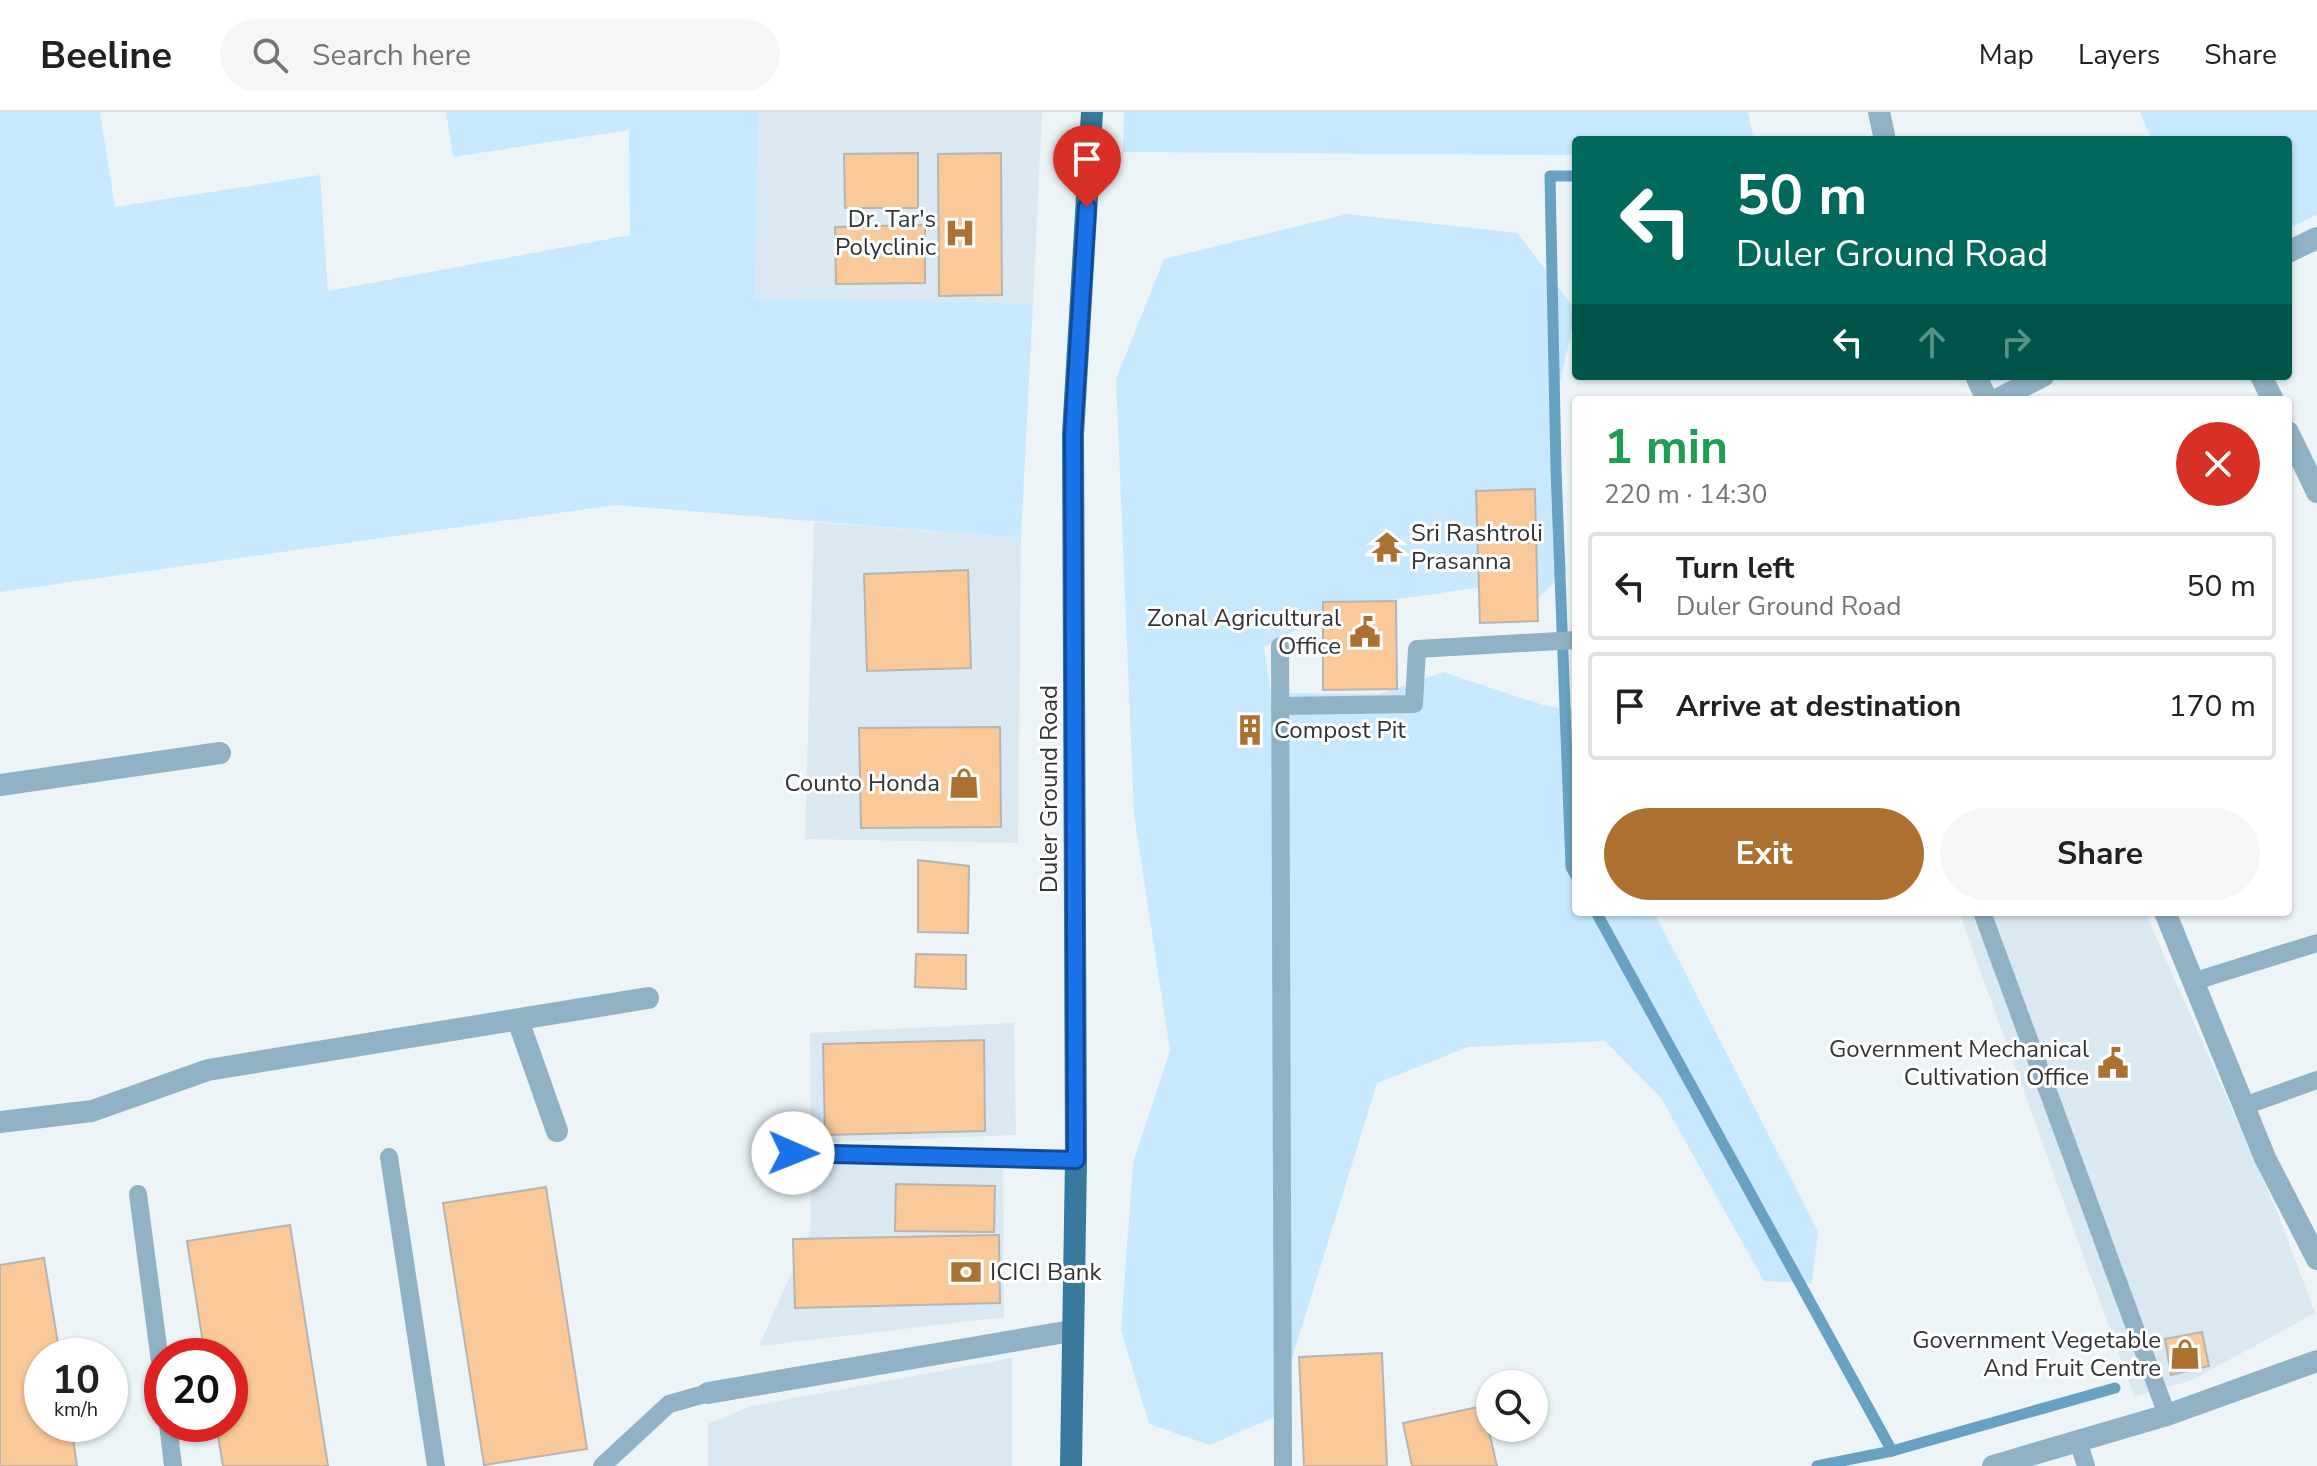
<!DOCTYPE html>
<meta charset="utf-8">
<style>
:root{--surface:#fff;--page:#f6f6f6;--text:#202124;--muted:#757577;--line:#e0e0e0;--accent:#ac7131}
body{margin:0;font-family:"Nunito Sans",sans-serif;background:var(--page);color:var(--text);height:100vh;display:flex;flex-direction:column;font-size:30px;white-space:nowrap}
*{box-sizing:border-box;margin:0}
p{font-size:26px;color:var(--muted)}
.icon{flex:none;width:44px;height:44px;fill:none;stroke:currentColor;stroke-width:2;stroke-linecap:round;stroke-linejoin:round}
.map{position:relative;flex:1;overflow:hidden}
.drawer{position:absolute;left:1572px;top:284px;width:720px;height:520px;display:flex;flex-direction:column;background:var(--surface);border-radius:8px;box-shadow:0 2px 6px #0004}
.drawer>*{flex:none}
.guide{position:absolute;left:1572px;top:24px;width:720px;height:244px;border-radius:8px;box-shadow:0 2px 6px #0004;background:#00695c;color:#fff;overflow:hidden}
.controls{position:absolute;left:1476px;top:1258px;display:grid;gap:16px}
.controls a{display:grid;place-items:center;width:72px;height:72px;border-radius:50%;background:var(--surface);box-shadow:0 2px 6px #0004;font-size:40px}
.speed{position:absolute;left:24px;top:1226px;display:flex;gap:16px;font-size:40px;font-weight:700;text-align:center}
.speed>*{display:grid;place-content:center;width:104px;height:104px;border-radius:50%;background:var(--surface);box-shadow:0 2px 6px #0004;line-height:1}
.speed small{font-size:20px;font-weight:400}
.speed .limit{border:12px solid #d22;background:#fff;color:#111}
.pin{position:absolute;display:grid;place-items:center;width:68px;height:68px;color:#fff;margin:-82px -34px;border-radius:50% 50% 50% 0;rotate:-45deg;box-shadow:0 0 8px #0007}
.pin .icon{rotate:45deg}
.me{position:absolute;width:88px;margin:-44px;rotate:91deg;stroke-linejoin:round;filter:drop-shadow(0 0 6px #0008)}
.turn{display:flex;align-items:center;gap:28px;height:168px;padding:0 32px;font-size:36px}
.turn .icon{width:104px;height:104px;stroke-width:2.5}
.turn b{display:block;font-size:56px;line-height:68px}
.lanes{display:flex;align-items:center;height:76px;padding:0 32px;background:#0003;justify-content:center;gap:40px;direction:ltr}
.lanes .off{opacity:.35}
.round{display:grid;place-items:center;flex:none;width:84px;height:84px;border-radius:42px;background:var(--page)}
.overview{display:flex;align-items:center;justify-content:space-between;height:136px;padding:0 32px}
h1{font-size:48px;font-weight:700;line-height:60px;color:#1e9e55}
.action{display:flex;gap:16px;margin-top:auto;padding:16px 32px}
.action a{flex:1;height:92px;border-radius:48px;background:var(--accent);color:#fff;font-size:32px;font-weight:700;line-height:92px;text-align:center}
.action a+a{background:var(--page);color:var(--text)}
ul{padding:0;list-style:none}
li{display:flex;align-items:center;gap:24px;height:108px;margin:0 16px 12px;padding:0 16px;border:4px solid var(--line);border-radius:8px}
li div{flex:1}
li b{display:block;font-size:30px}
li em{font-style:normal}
header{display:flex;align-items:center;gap:48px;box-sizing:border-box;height:112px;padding:0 40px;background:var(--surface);border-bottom:2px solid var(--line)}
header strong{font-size:38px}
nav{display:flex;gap:44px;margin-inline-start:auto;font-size:28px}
.search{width:560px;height:72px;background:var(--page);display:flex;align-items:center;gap:20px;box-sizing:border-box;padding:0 28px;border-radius:44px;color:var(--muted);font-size:30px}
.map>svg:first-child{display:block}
.built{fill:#dae8f1}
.green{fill:#c8e9fd}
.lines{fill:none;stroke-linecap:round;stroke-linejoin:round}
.stream{stroke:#68a1c1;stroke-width:11}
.building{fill:#f9c99a;stroke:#b9b4ae;stroke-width:2}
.service{stroke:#91b2c5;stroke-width:18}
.minor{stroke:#91b2c5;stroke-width:22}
.primary{stroke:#377a9d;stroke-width:22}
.route-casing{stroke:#114b97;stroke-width:20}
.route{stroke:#1a73e8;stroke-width:14}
.labels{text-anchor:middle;stroke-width:6;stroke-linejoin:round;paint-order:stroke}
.poi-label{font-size:24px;fill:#323436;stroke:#fff;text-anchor:end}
.street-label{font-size:24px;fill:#323436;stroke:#fff}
</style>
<header>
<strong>Beeline</strong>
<div class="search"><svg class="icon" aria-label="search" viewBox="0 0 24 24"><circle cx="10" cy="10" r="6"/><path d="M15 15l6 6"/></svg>Search here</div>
<nav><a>Map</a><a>Layers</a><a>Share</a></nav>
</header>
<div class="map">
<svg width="2317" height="1354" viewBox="0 0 2317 1354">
<rect width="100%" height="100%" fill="#ecf4f8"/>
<g class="built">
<polygon points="759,0 1042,0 1033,191 755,186"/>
<polygon points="814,410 1021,426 1018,731 805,727"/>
<polygon points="1959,800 2145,800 2278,1102 2315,1201 2190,1269 2134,1284"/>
<polygon points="1014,911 1016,1023 811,1031 810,921"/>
<polygon points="811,1049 1003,1052 1004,1205 759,1234 811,1117"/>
<polygon points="1012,1246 1012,1354 708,1354 708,1312 751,1294"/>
</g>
<g class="green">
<polygon points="0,0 100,0 115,95 320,63 328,179 630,123 629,18 453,45 446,0 759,0 755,186 1033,191 1021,426 615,393 0,480"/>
<polygon points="1124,0 1748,0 1754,28 1576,28 1576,43 1123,40"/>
<polygon points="2140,0 2317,0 2317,103 2288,116 2288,28 2152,28"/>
<polygon points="1347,102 1518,121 1576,199 1550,315 1567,459 1539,485 1475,476 1337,496 1264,535 1271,581 1380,582 1443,560 1543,593 1576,599 1576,800 1654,800 1818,1119 1812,1171 1764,1169 1661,986 1605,929 1468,935 1377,971 1274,1305 1210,1333 1149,1312 1121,1218 1133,1051 1170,939 1134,703 1116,267 1164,147"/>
</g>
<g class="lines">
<g class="stream">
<polyline points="1576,64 1550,64 1556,357 1571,755 1576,764"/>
<polyline points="1596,800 1892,1339 1817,1354"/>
<polyline points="1892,1339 2115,1276"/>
</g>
</g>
<g class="building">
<polygon points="918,41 918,96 845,96 844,42"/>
<polygon points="1001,41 1002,183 939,184 938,42"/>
<polygon points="925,113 925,171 836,172 835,115"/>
<polygon points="1535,377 1538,509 1480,511 1476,379"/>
<polygon points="968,458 971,556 867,559 864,462"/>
<polygon points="1396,489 1397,577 1323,578 1323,490"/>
<polygon points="1238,605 1260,605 1262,631 1240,633"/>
<polygon points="1000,615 1001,715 861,716 859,616"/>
<polygon points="918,748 969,754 968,821 918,820"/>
<polygon points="916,842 966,843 966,877 915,875"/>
<polygon points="984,928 985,1019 825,1023 823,932"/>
<polygon points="896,1072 995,1074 994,1120 895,1119"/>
<polygon points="546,1075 587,1337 484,1353 443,1091"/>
<polygon points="290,1113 328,1354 223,1354 216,1312 230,1312 230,1244 205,1244 187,1129"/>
<polygon points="999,1123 1000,1191 795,1196 793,1127"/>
<polygon points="44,1146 60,1244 42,1244 42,1312 71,1312 77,1354 0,1354 0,1153"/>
<polygon points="2202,1220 2209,1254 2171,1263 2165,1227"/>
<polygon points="1382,1241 1387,1354 1304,1354 1299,1245"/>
<polygon points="1483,1294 1497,1354 1412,1354 1403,1311"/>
</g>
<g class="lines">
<g class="service">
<polyline points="1280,534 1283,1354"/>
<polyline points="1280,594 1414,592 1417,537 1576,528"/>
<polyline points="1982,800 2167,1303"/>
<polyline points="2192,870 2317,831"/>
<polyline points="2244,994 2317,968"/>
<polyline points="761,1040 1076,1048"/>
<polyline points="389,1045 436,1354"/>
<polyline points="138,1082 162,1265"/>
<polyline points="168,1312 173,1354"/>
<polyline points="2078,1329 2086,1354"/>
<polyline points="602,1354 669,1292 708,1281"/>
</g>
<g class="minor">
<polyline points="1879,0 1885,28"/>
<polyline points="2288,140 2317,126"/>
<polyline points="1976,264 1987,288"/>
<polyline points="2261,264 2273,288"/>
<polyline points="1996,288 2043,264"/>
<polyline points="2288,320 2317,380"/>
<polyline points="0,673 220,641"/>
<polyline points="2165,800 2265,1046 2317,1147"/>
<polyline points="518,908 557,1019"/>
<polyline points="0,1010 92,999 208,958 648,886"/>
<polyline points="708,1281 1071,1219"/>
<polyline points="1993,1354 2167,1303 2317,1249"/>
</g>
<polyline class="primary" points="1071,1354 1076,1048 1073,322 1092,0"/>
</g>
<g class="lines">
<defs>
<polyline id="route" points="793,1041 1076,1048 1073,322 1087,95"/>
</defs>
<use href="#route" class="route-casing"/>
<use href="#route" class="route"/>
</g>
<defs>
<symbol id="hospital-bare" viewBox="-9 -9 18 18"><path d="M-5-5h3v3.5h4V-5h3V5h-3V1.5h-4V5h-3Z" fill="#ac7131" stroke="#fff" stroke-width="2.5" paint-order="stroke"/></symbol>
<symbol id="temple-bare" viewBox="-9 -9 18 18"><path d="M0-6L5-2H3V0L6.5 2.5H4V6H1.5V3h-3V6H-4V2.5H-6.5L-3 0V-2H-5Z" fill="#ac7131" stroke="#fff" stroke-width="2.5" paint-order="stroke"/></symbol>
<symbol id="civic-bare" viewBox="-9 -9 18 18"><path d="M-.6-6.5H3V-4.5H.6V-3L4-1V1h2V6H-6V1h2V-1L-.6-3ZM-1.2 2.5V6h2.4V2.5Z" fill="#ac7131" stroke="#fff" stroke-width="2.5" paint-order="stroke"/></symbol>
<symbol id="building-bare" viewBox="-9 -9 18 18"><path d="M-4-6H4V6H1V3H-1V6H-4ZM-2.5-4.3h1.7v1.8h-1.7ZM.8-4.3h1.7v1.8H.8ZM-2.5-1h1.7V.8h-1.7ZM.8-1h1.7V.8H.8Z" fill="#ac7131" stroke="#fff" stroke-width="2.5" paint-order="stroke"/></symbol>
<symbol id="shop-bare" viewBox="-9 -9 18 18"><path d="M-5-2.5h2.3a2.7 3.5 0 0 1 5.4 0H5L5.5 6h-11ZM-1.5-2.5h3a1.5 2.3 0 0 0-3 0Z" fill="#ac7131" stroke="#fff" stroke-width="2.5" paint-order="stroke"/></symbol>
<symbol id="bank-bare" viewBox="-9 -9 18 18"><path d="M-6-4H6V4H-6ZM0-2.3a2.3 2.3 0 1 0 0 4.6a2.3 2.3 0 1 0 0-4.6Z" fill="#ac7131" stroke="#fff" stroke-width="2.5" paint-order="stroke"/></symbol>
</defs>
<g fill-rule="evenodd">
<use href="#hospital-bare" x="938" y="99" width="44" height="44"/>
<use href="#temple-bare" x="1365" y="413" width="44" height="44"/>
<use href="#civic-bare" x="1343" y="498" width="44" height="44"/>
<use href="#building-bare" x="1228" y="596" width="44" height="44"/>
<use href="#shop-bare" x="942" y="649" width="44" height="44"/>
<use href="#civic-bare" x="2091" y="929" width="44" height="44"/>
<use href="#bank-bare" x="944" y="1138" width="44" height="44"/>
<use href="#shop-bare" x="2163" y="1220" width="44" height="44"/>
</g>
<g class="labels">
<g class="poi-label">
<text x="936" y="115">Dr. Tar's<tspan x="936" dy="28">Polyclinic</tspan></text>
<text x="1411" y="429" text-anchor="start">Sri Rashtroli<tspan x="1411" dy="28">Prasanna</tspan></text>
<text x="1341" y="514">Zonal Agricultural<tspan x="1341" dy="28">Office</tspan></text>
<text x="1274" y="626" text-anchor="start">Compost Pit</text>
<text x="940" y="679">Counto Honda</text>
<text x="2089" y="945">Government Mechanical<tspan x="2089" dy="28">Cultivation Office</tspan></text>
<text x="990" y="1168" text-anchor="start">ICICI Bank</text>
<text x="2161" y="1236">Government Vegetable<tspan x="2161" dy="28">And Fruit Centre</tspan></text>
</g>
<g class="street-label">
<text transform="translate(1049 677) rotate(-90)" y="8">Duler Ground Road</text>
</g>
</g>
</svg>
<div class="controls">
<a><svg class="icon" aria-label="search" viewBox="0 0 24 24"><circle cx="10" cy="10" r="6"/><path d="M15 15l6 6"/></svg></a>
</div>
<div class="speed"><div>10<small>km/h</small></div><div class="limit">20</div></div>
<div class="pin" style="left:1087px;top:95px;background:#d93025"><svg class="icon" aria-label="arrive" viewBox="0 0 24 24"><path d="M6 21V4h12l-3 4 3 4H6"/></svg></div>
<svg class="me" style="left:793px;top:1041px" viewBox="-20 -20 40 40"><circle r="19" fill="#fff"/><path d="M0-13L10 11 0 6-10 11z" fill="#1a73e8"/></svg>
<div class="guide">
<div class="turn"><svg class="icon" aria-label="left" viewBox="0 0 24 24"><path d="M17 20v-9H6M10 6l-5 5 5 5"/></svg><div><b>50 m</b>Duler Ground Road</div></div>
<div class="lanes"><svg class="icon" aria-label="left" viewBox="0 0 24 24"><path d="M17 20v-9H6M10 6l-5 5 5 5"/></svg><svg class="icon off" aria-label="ahead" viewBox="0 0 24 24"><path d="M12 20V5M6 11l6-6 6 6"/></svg><svg class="icon off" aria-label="right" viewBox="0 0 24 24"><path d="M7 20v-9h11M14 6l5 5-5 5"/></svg></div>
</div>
<section class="drawer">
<div class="overview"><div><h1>1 min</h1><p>220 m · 14:30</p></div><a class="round" style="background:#d93025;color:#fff"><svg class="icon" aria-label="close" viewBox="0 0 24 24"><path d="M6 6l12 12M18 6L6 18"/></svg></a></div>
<ul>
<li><svg class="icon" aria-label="left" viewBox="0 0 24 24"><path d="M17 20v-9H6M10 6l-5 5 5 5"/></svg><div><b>Turn left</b><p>Duler Ground Road</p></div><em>50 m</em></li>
<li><svg class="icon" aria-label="arrive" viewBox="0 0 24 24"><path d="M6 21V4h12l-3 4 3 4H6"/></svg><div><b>Arrive at destination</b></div><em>170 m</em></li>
</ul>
<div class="action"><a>Exit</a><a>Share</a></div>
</section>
</div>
